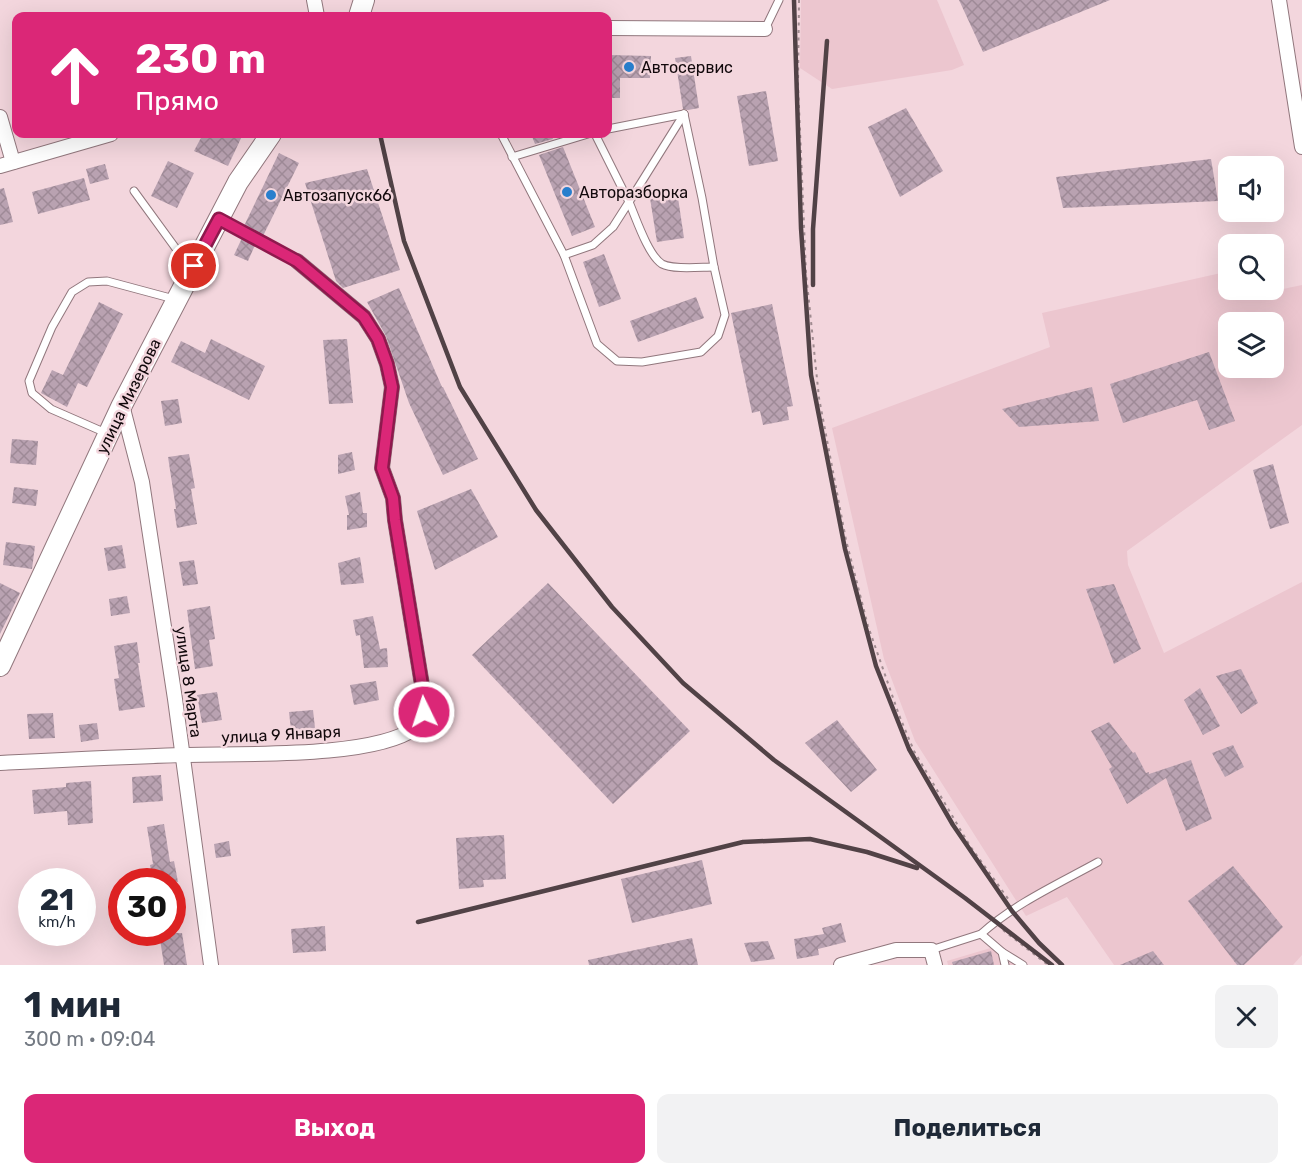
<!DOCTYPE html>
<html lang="ru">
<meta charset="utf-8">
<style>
:root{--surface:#fff;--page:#f2f2f3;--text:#1f2937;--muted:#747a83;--accent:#db2777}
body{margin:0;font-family:Rubik,sans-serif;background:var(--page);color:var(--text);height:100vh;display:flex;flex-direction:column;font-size:22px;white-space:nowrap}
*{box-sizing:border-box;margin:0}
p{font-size:20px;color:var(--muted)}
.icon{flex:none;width:33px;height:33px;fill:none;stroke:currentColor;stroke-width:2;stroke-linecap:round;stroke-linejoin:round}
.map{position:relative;height:965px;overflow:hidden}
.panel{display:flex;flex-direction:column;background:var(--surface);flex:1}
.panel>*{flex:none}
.hud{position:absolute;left:12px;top:12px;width:600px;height:126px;border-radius:12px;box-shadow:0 6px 24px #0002;background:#db2777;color:#fff;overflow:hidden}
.controls{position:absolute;left:1218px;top:156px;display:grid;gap:12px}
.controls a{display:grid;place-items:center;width:66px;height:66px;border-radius:12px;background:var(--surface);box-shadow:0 6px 24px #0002;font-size:30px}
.speed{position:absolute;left:18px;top:868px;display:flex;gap:12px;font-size:30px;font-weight:700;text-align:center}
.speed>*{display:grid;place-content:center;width:78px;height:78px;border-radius:50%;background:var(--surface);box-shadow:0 6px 24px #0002;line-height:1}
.speed small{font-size:15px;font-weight:400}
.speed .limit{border:9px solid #d22;background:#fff;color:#111}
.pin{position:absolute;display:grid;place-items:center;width:51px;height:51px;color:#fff;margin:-26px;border:3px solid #fff;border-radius:50%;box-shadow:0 2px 6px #0007}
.me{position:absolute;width:66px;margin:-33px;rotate:356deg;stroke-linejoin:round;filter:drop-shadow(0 0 4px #0008)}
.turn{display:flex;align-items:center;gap:21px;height:126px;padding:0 24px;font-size:27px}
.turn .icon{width:78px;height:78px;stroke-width:2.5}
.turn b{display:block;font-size:42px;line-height:51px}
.round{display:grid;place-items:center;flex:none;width:63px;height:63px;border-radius:12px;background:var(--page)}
.headline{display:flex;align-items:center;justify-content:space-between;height:102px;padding:0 24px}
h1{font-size:36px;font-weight:700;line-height:45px}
.button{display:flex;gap:12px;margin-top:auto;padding:12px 24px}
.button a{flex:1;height:69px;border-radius:12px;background:var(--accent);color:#fff;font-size:24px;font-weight:700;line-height:69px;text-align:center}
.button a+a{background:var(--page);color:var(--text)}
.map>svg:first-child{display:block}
.built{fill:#ecc6cf;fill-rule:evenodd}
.building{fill:url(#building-cross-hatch)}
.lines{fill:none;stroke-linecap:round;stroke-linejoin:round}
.lane-casing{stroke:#91777d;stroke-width:9}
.street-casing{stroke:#91777d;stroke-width:16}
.secondary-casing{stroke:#91777d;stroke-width:22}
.path{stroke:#a08b90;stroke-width:2;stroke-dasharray:3 4.5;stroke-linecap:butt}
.lane{stroke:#fff;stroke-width:7}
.street{stroke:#fff;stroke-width:14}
.secondary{stroke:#fff;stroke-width:20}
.rail{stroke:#514246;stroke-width:4.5}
.route-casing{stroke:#8e194d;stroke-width:15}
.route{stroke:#db2777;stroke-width:10}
.poi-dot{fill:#287fcd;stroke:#f3d6dd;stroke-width:2}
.labels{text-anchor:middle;stroke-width:5;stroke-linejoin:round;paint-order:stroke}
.poi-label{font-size:16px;fill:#11080b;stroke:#f3d6dd;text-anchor:start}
.street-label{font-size:16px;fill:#11080b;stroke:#f3d6dd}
</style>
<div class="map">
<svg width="1302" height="965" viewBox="0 0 1302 965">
<defs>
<pattern id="building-cross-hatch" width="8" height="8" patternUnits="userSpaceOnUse" patternTransform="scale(1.5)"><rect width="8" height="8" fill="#b9a2b1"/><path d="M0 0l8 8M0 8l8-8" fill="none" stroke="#9e8a97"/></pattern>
</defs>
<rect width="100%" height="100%" fill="#f3d6dd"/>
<g class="built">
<polygon points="801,0 937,0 964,65 952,70 832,89 800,68"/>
<path d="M 1221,273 L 1229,293 L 1245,297 L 1302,285 L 1302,425 L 1127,551 L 1128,565 L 1164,653 L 1302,582 L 1302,955 L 1293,965 L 1114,965 L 1067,897 L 1026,916 L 915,741 L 884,659 L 832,428 L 1050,347 L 1042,313 ZM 1228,322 L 1274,322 L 1274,368 L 1228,368 Z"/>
<polygon points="994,947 1021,965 948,965 947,961"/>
</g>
<g class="building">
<polygon points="959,0 1110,0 983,52"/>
<polygon points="608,55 651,56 650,78 620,78 620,98 608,98"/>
<polygon points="691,56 699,108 688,110 683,109 675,58"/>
<polygon points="766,91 778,161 749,166 737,96"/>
<polygon points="906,108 943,171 900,197 868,127"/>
<polygon points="203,134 243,134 228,166 194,151"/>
<polygon points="531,134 551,134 553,139 535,144"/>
<polygon points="563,147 595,227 572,236 539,155"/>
<polygon points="279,153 299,163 263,236 244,226"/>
<polygon points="1211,159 1218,201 1063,208 1056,177"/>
<polygon points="168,161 194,173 177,208 151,196"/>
<polygon points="105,164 109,179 90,184 86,169"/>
<polygon points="367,169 400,270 343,288 336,281 305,183"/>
<polygon points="84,178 90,200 38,214 32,192"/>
<polygon points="4,188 13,222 0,225 0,189"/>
<polygon points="677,191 684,238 657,242 649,192"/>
<polygon points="242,238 255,245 248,261 234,255"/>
<polygon points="604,254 621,299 599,307 583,262"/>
<polygon points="399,288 442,387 443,387 478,459 443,475 409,403 386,336 367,302"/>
<polygon points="696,297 704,318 638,342 630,321"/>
<polygon points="99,302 123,314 87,387 78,383 67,407 41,393 52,370 63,375"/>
<polygon points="772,304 793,406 787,407 789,420 763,425 760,411 752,413 731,313"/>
<polygon points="211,339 265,366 249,400 171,362 181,341 205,353"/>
<polygon points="347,339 353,403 329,404 323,340"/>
<polygon points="1209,352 1235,421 1209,430 1197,400 1123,423 1110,384"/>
<polygon points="1092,387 1099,421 1019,427 1002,409"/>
<polygon points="178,399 182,423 165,426 161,401"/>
<polygon points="12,439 38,441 36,465 10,463"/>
<polygon points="352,452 355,470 338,474 338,455"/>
<polygon points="189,454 195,488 191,489 197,524 177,528 174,509 176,509 168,457"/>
<polygon points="1273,464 1289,523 1270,529 1253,470"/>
<polygon points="14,487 38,490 36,506 12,503"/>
<polygon points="471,489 498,537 435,570 417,511"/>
<polygon points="360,492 363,513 367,513 367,527 347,530 347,515 349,515 345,496"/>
<polygon points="6,542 35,546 32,569 3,565"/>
<polygon points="122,545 126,568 108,571 104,548"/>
<polygon points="360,557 364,583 341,585 338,563"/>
<polygon points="194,560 198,584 183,586 179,562"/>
<polygon points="0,583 20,593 0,634"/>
<polygon points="548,583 690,731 613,804 472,655"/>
<polygon points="1114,584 1141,649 1114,664 1086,589"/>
<polygon points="127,596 130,613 111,616 109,599"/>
<polygon points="210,606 215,639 209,640 213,666 195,669 187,610"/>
<polygon points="373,616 380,649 387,648 388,667 364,668 360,635 356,636 353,620"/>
<polygon points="137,642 140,663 138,663 145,707 119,711 114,679 119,678 114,646"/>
<polygon points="1241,669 1258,703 1241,714 1216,676"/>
<polygon points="376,681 379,700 354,705 350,685"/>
<polygon points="1200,688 1220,726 1203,735 1184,700"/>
<polygon points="217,692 222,720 202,723 197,695"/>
<polygon points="313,710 315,728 291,730 289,712"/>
<polygon points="53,713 55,738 29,739 27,714"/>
<polygon points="837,720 877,770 851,792 805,743"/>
<polygon points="1109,722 1133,753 1135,752 1146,773 1149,772 1149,774 1191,760 1212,819 1186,831 1166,778 1127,804 1109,769 1112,767 1091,731"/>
<polygon points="97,723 99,739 81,742 79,725"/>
<polygon points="1233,745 1244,767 1225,777 1212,753"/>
<polygon points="161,775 163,801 133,803 132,777"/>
<polygon points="91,781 93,823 68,825 67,811 34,814 32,790 66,787 66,783"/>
<polygon points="164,824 170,862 174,861 178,882 153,882 150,865 153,864 147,827"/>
<polygon points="504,835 506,879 483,880 484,887 459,889 456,838"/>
<polygon points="229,841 231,856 216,858 214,844"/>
<polygon points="702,860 712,904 632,923 621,879"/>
<polygon points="1233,866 1283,927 1244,965 1237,965 1188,901"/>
<polygon points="841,923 846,942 818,949 819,955 797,959 794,939 824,934 822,928"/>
<polygon points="325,926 326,951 293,953 291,929"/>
<polygon points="159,933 182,933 187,965 164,965"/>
<polygon points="692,938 698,965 589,965 588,960"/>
<polygon points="768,941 775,959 751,962 744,943"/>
<polygon points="991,951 994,965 953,965 952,962"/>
<polygon points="1153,951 1164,965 1120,965"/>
</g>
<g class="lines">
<defs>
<g id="lane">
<polyline points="765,29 779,0"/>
<path d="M 684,114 L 629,202 C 636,218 648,255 662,264 C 673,270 701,267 714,267"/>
<polyline points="608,129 684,114"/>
<polyline points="501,134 564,255 597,344 617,361 642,362 701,352 718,336 725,315 714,267 702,198 684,114"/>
<polyline points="512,157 588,134"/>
<polyline points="134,191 185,261 191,265"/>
<polyline points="221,220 297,261"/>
<polyline points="564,255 593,245 613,227 629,202 595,134"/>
<polyline points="106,433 51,409 32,393 29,381 52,327 72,292 88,282 107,281 174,299"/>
<path d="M 981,934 C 1014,904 1058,884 1098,862"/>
<polyline points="931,950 981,934 1002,952 1005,965"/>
<polyline points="1002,952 1023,965"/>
</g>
<g id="street">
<polyline points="314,0 317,16"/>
<polyline points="1279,0 1302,147"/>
<polyline points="608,28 765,29"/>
<polyline points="0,117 13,162"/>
<polyline points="0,166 111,134"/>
<polyline points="122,405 142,482 175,699 211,965"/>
<path d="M 0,763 C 61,760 121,757 182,755 C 236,753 373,759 415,728 C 427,718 423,698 422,685 L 395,520 L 393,498 L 382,468 L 392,387 L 387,364 L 378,339 L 364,317 L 297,261"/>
<polyline points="841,965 896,950 931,950 935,965"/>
</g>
<g id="secondary">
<polyline points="359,16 364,0"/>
<polyline points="0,666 122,405 238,182 271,134"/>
</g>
</defs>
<use href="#lane" class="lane-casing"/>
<use href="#street" class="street-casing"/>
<use href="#secondary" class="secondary-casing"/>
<g class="path">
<polyline points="799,0 798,84 806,273 819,398 846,540 868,626 899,715 914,751 970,846 1009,900"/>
<polyline points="1003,930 1048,965"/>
</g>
<use href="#lane" class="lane"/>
<use href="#street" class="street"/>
<use href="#secondary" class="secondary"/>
<g class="rail">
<polyline points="794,0 801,228 811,375 845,549 876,666 909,749 953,825 1012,911 1039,943 1062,965"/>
<polyline points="380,134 404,241 460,387 536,510 612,607 683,683 774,760 965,898 1052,965"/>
<polyline points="813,285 813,229 827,41"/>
<polyline points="418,922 743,842 810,839 867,852 917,868"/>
</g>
</g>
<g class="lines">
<defs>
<polyline id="route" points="194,266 219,219 297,261 364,317 378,339 387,364 392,387 382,468 393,498 395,520 422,685 424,712"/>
</defs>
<use href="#route" class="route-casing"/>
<use href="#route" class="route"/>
</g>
<g class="poi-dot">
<circle cx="629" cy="67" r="6"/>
<circle cx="567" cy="192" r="6"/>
<circle cx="271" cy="195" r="6"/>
</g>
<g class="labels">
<g class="poi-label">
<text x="641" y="73">Автосервис</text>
<text x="579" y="198">Авторазборка</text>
<text x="283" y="201">Автозапуск66</text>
</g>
<g class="street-label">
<text transform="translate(128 396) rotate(-64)" y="6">улица Мизерова</text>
<text transform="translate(189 682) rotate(82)" y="6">улица 8 Марта</text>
<text transform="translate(281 734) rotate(-3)" y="6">улица 9 Января</text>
</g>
</g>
</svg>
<div class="controls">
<a><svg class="icon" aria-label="sound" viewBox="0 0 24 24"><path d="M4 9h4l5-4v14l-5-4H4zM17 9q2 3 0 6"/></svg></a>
<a><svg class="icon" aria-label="search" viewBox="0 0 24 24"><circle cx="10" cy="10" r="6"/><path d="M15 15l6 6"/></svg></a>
<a><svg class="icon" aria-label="layers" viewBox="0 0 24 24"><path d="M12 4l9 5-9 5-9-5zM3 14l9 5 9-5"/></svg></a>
</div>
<div class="speed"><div>21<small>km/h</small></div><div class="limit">30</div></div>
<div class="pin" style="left:194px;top:266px;background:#d93025"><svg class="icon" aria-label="arrive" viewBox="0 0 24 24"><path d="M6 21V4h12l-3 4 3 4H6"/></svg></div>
<svg class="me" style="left:424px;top:712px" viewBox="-20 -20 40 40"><circle r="17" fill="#db2777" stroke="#fff" stroke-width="3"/><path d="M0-11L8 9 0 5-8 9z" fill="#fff"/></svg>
<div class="hud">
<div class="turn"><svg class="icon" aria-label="ahead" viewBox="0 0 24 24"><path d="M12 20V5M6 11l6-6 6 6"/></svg><div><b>230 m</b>Прямо</div></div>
</div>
</div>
<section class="panel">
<div class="headline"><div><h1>1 мин</h1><p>300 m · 09:04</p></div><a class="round"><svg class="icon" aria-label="close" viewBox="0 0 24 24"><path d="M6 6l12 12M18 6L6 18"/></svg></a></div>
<div class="button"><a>Выход</a><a>Поделиться</a></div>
</section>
